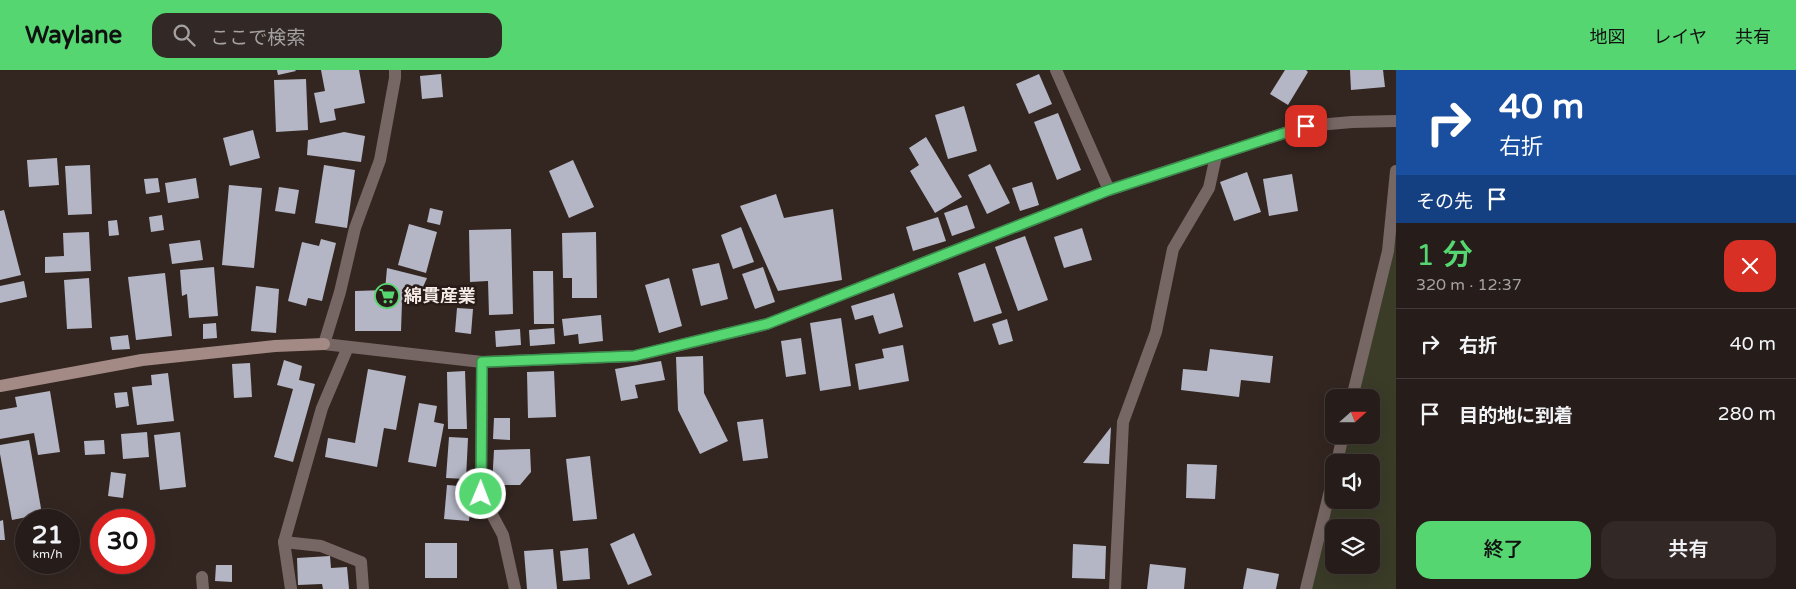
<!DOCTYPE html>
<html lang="ja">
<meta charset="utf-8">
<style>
:root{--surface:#261c19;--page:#322926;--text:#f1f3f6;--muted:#a4a1a2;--line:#423a38;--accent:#55d671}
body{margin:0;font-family:"Varela Round","Noto Sans JP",sans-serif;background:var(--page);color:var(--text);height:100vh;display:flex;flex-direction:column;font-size:19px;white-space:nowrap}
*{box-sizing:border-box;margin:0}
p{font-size:16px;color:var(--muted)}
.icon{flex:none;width:28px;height:28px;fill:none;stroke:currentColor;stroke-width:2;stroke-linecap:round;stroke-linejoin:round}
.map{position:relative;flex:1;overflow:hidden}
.sheet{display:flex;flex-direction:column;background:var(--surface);width:400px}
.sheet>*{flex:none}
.hud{background:#1a4fa0;color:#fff;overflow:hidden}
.needle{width:32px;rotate:69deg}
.fabs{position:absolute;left:1325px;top:319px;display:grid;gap:10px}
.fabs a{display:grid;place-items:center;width:55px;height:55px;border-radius:10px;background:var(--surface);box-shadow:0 5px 20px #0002,0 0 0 1px var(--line);font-size:25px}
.speed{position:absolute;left:15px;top:439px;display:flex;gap:10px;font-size:25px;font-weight:700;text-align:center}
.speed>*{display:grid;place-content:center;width:65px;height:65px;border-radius:50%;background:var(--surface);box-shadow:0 5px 20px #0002,0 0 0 1px var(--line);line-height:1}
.speed small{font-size:12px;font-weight:400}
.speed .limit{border:8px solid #d22;background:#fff;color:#111}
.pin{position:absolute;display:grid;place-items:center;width:42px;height:42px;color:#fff;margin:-21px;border-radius:10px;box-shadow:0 2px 8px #0006}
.me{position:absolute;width:55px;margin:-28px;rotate:1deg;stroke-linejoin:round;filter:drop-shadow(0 0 4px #0008)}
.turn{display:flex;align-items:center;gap:18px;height:105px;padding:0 20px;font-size:22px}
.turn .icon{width:65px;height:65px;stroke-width:2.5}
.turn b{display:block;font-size:35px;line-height:42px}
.then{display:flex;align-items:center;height:48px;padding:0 20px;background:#0003;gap:10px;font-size:19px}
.round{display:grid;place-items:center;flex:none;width:52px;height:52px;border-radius:15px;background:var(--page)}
.summary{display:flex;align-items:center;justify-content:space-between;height:85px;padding:0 20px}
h1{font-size:30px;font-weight:600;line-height:38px;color:var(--accent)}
.button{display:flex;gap:10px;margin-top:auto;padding:10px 20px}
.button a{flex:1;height:58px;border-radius:15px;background:var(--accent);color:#111;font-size:20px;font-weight:600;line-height:58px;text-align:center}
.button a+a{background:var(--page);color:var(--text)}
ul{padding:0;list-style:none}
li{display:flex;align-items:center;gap:15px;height:70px;padding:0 20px;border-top:1px solid var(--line)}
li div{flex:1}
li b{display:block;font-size:19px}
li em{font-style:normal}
header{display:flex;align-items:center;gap:30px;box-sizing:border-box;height:70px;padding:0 25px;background:var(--accent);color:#111}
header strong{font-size:24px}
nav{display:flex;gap:28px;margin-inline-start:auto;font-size:18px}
.search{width:350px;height:45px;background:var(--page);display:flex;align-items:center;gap:12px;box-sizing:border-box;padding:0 18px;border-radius:15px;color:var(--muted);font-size:19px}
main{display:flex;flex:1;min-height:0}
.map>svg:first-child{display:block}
.green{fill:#3a3c28;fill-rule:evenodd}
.building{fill:#b4b6c5}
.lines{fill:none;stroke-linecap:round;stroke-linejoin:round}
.street{stroke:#776764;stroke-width:12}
.secondary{stroke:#a38a85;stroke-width:12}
.route-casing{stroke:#378b49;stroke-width:12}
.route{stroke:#55d671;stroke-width:9}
.labels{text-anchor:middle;stroke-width:5;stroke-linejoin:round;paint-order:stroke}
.poi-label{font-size:18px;font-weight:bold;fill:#f5ece8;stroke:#291c18;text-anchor:start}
</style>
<header>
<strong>Waylane</strong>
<div class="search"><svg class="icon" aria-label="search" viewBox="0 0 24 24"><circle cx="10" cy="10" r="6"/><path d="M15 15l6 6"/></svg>ここで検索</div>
<nav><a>地図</a><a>レイヤ</a><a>共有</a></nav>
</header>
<main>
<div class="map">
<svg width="1396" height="519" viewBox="0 0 1396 519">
<rect width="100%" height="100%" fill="#332621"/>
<path class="green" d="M 1396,101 L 1396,519 L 1306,519 L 1334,430 L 1371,430 L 1371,392 L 1337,392 L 1343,365 L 1371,365 L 1371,328 L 1352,327 L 1388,182 ZM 1334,458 L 1371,458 L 1371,495 L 1334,495 Z"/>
<g class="building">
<polygon points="277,0 295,0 296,1 278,5"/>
<polygon points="321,0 359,0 365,33 334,39 336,50 320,53 314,23 325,21"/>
<polygon points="1285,0 1306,0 1308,2 1288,35 1270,24"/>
<polygon points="1350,0 1383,0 1385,17 1351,20"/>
<polygon points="441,4 443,27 422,29 420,6"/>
<polygon points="1039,4 1052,34 1029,44 1016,14"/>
<polygon points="306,9 308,60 276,62 274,10"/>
<polygon points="964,36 977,81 948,89 935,45"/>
<polygon points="1058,43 1081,100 1057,110 1034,52"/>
<polygon points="253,60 260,88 230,96 223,68"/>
<polygon points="344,62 365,66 361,92 307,85 308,70"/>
<polygon points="926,67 962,127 935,143 910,101 919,95 909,78"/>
<polygon points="57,88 59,115 29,117 27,90"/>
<polygon points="573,90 594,137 569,148 549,101"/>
<polygon points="990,94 1010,133 987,144 968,105"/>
<polygon points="90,95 92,144 68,145 65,96"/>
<polygon points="324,95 355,100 347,158 315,153"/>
<polygon points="1247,102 1261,142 1234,151 1220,112"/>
<polygon points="1292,104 1298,141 1269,146 1263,109"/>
<polygon points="158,108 160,122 146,124 144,109"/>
<polygon points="196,108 199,128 168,133 165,113"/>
<polygon points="1032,112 1039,135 1020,141 1012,118"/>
<polygon points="229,115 262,118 254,198 222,195"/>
<polygon points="279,117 299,120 295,144 275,141"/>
<polygon points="776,124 784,148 833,139 842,210 778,221 740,136"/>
<polygon points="967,135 975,158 952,166 944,143"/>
<polygon points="430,138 443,141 440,155 427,152"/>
<polygon points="4,140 21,205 0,210 0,141"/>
<polygon points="162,145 164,160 151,162 149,147"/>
<polygon points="938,147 946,171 913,181 906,157"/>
<polygon points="117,150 119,165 109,166 108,151"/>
<polygon points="409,154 437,162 426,203 398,195"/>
<polygon points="741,157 754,192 733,199 721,165"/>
<polygon points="1082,158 1092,190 1064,198 1054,167"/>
<polygon points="511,159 513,244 489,245 488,211 470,212 469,160"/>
<polygon points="89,162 91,201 45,203 45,187 64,186 63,163"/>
<polygon points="596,162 597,228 572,228 572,208 563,208 562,163"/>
<polygon points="1025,166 1048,230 1018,241 995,177"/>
<polygon points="321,169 336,173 322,231 308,228 306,236 288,231 302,172 319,176"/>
<polygon points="200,170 203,190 172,194 169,174"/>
<polygon points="719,193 728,229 701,236 692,199"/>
<polygon points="985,193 1002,243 974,252 958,203"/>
<polygon points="214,197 218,246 189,248 187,224 182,226 180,200"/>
<polygon points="763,197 775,232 755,239 742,204"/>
<polygon points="387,198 427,208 416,233 402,232 401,261 355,261 355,221 385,220"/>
<polygon points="533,201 553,201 554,254 534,254"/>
<polygon points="165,203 172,266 136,270 128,207"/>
<polygon points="89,208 92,258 67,259 64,210"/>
<polygon points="669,208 682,256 659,263 645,215"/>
<polygon points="24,211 27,227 0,233 0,216"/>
<polygon points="256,216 279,219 276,263 251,261"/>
<polygon points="894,223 903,257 879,264 873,245 855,250 851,236"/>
<polygon points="457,238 473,239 471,264 455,262"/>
<polygon points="601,245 603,271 579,274 578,264 564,266 562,249"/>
<polygon points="841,248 851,316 820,321 810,253"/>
<polygon points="1007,249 1013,271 999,275 992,254"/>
<polygon points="216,253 217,268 203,269 203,254"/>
<polygon points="554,258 555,274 530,276 529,260"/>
<polygon points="520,259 521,275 496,277 495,261"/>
<polygon points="128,265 130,279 112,280 110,267"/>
<polygon points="801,268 806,304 786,307 781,271"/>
<polygon points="903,275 909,311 859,320 855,294 884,288 882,279"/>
<polygon points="1210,279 1273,286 1270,313 1241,310 1239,327 1181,320 1183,299 1207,301"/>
<polygon points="703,286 704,323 728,371 700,384 678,340 676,287"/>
<polygon points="284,290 302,296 299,310 315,314 293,392 274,387 293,319 277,315"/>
<polygon points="661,291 665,310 635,315 638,328 621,331 615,299"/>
<polygon points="250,293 252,327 234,328 232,294"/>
<polygon points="368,299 406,306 396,360 384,358 377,397 325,387 328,368 355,373"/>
<polygon points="465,301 467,359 448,359 447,302"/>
<polygon points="554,301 556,347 528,348 527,302"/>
<polygon points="168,303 174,351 137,355 132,317 152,315 151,305"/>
<polygon points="50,321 60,382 38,385 34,363 0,369 0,340 17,337 15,327"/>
<polygon points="127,322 129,336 116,338 114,323"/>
<polygon points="419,333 437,336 434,352 444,354 436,397 408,392"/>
<polygon points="494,348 510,348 510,370 493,369"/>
<polygon points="763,349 768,388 743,391 737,352"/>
<polygon points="1111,357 1109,394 1083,393"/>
<polygon points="147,362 149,387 123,389 121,364"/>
<polygon points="180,362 186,417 160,420 154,365"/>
<polygon points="449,367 468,368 466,409 446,408"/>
<polygon points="29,370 42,444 12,450 0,384 0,375"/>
<polygon points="104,370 105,384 85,385 84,371"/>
<polygon points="530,379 531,402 520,415 492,415 494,380"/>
<polygon points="590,386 597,449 573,451 566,389"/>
<polygon points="1187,394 1217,395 1215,429 1186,428"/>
<polygon points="111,402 126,404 123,428 108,426"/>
<polygon points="447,415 472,417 469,451 444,449"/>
<polygon points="3,450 5,470 0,470 0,451"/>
<polygon points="634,463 652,505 628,515 610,474"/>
<rect x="425" y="473" width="32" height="35"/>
<polygon points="1073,474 1106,476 1105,509 1072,508"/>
<polygon points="588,478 590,509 563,511 560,481"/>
<polygon points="553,479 557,519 527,519 524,481"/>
<polygon points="330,486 331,498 347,497 349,519 323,519 322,514 298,515 297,488"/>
<polygon points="1150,494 1186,498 1184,519 1147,519"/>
<polygon points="216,495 232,495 232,512 215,511"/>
<polygon points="1247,498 1279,504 1276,519 1243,519"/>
</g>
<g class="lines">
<g class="street">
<polyline points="395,0 395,8 380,90 355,158 340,222 324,274 482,292 635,286 767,254 1109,120 1306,56 1352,52 1396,51"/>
<polyline points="1056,0 1109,120"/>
<polyline points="482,292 481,424 503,465 515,519"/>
<polyline points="1352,328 1388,181 1396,101"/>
<polyline points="1337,392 1343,365"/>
<polyline points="284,472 321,476 361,492 363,519"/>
<polyline points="202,507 203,519"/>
<polyline points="291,519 284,472 322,338 348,277"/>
<polyline points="1115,519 1123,352 1156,262 1173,179 1209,118 1216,86"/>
<polyline points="1306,519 1334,404"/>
</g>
<polyline class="secondary" points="0,316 142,290 275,276 324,274"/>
</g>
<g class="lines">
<defs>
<polyline id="route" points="481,424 482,292 634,286 767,254 1109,120 1306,56"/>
</defs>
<use href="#route" class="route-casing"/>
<use href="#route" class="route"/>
</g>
<defs>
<symbol id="supermarket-ring" viewBox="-11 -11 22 22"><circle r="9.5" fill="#291c18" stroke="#55d671" stroke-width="1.5"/><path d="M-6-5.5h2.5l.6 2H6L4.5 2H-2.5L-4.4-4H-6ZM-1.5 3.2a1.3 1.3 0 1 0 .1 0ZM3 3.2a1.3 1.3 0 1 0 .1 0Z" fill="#55d671"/></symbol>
</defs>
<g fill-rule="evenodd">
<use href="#supermarket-ring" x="373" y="212" width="28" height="28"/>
</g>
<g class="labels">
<g class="poi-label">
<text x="404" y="232">綿貫産業</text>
</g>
</g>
</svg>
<div class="fabs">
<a><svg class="needle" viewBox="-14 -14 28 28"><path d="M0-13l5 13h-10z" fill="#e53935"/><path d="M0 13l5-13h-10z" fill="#a4a1a2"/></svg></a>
<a><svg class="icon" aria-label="sound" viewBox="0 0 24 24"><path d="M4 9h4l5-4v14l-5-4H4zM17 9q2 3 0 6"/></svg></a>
<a><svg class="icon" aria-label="layers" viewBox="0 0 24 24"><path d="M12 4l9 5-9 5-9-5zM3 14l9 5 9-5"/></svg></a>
</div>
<div class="speed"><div>21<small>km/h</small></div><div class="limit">30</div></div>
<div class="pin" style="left:1306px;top:56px;background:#d93025"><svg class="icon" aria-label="arrive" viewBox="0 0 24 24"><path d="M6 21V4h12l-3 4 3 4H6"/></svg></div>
<svg class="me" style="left:481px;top:424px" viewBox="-20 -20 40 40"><circle r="17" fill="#55d671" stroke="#fff" stroke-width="3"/><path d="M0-11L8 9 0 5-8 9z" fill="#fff"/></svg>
</div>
<section class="sheet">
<div class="hud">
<div class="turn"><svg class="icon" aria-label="right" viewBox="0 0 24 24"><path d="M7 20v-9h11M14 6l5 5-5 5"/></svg><div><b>40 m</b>右折</div></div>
<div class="then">その先<svg class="icon" aria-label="arrive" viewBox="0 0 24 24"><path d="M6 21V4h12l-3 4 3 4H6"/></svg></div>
</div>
<div class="summary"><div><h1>1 分</h1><p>320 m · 12:37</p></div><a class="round" style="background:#d93025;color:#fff"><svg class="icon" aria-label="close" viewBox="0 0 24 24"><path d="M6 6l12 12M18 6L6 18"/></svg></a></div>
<ul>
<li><svg class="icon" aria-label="right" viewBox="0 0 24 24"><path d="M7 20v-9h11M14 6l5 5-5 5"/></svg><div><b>右折</b></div><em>40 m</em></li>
<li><svg class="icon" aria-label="arrive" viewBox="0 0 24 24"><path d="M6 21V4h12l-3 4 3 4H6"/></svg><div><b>目的地に到着</b></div><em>280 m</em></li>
</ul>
<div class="button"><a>終了</a><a>共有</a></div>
</section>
</main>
